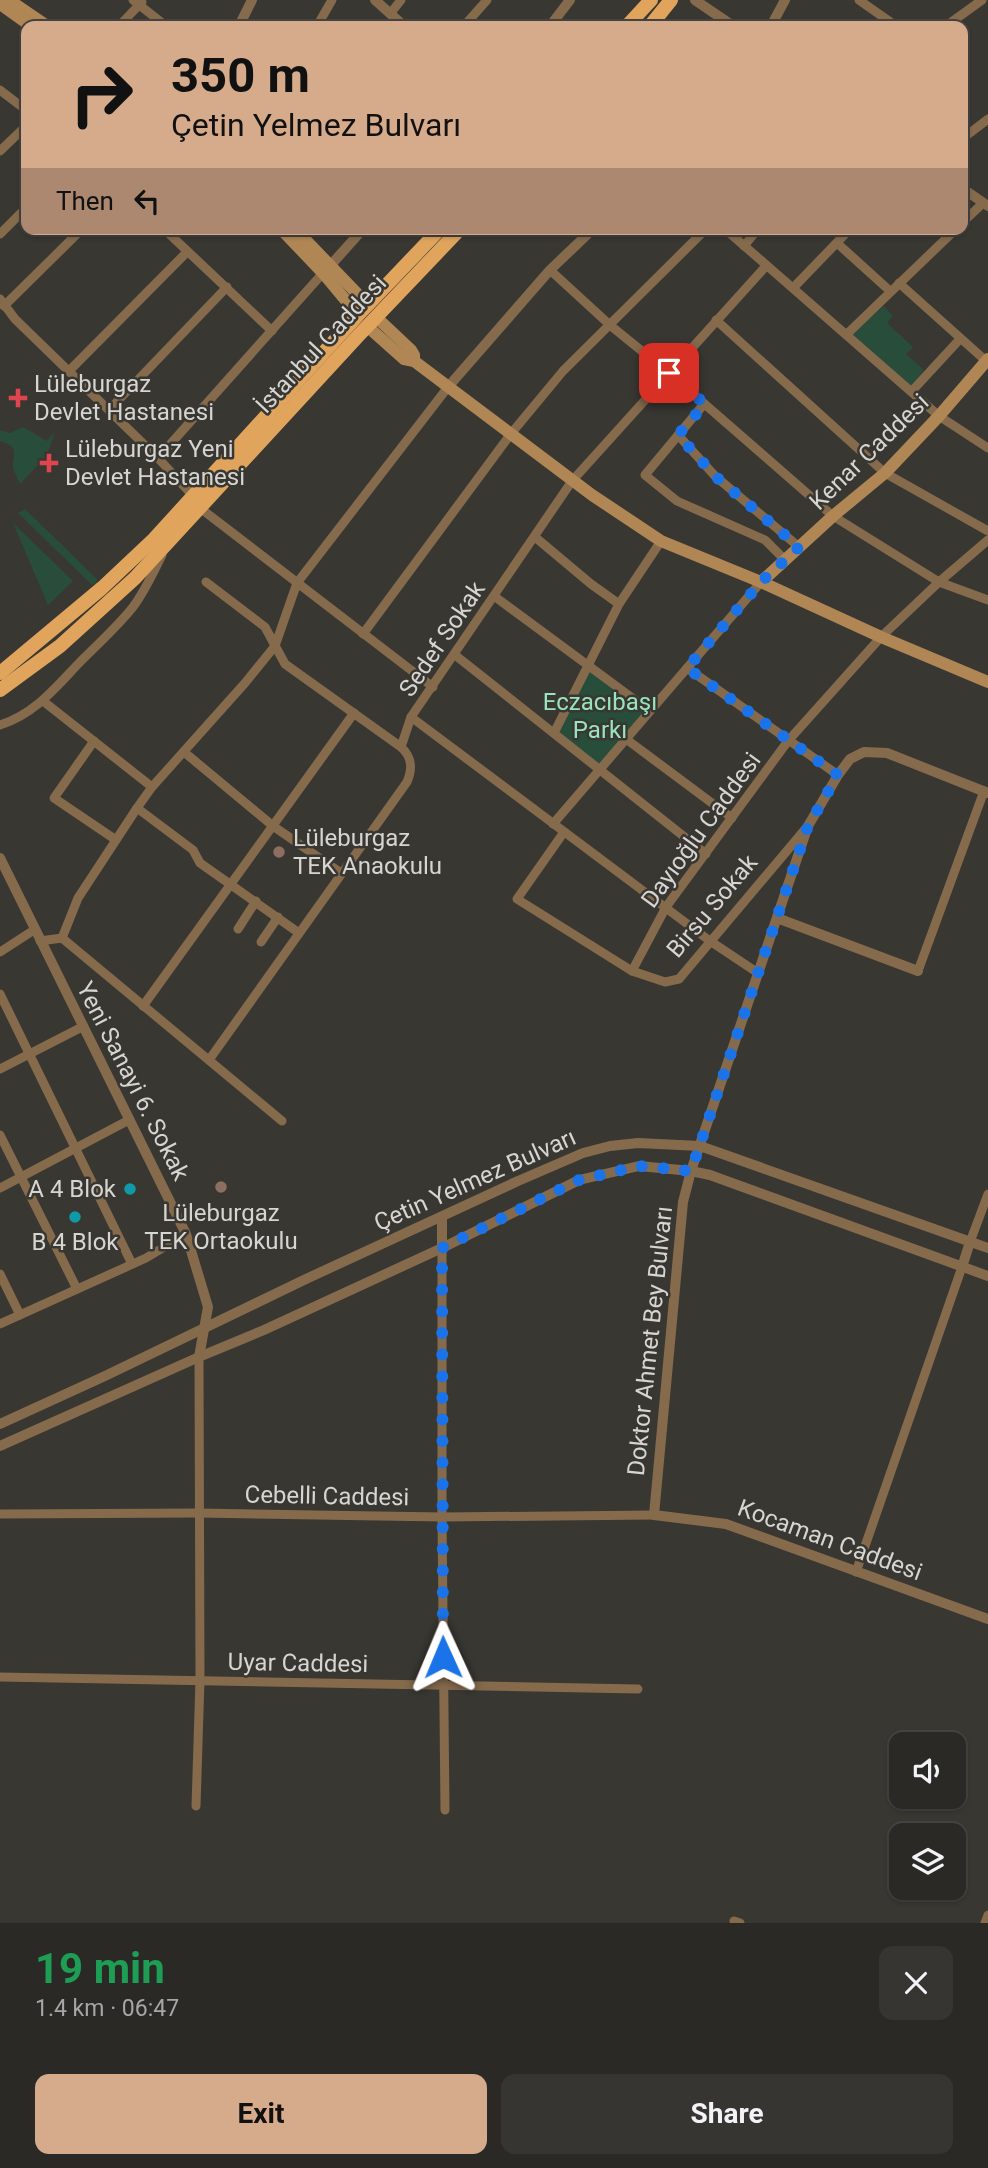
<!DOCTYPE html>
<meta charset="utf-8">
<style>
:root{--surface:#2b2926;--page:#373532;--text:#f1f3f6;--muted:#a6a6a7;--line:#474543;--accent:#d6ab8b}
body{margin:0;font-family:Roboto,sans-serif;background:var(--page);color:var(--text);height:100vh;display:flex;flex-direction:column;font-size:26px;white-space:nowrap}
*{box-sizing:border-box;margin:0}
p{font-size:23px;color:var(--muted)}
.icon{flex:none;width:38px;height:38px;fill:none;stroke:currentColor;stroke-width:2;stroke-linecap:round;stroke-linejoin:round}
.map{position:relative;height:1923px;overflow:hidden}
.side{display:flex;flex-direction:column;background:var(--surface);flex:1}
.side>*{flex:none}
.hud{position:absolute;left:21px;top:21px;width:947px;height:214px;border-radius:14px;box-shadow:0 2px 5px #0004,0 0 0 2px var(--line);background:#d6ab8b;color:#111;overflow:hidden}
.controls{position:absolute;left:889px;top:1732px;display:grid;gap:14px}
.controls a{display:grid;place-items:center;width:77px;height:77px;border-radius:14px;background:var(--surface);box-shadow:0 2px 5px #0004,0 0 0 2px var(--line);font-size:35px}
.pin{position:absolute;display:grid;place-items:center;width:60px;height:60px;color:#fff;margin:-30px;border-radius:14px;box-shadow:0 4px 10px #0006}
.me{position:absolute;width:77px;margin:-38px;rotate:359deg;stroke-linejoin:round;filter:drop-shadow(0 0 5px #0008)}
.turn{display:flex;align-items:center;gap:24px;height:147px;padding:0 35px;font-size:32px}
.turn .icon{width:91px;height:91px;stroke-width:2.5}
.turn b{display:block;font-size:49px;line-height:60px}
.then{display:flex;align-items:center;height:66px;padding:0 35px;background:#0003;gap:14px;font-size:26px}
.round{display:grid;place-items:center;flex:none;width:74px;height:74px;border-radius:14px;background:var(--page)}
.overview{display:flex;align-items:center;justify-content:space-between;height:119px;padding:0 35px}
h1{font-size:42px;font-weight:700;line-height:52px;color:#1e9e55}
.primary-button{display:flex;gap:14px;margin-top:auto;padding:14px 35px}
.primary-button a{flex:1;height:80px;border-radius:14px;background:var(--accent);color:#111;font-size:28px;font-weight:700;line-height:80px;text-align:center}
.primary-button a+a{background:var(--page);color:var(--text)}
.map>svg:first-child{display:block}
.green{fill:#284d3b}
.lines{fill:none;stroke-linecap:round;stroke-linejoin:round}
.minor{stroke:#856a4c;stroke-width:9}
.tertiary{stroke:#856a4c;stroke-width:10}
.secondary{stroke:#b08655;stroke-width:12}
.trunk{stroke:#e0a45d;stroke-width:14}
.route{stroke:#1a73e8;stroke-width:12;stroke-dasharray:0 21.6}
.health-dot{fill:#e0444e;stroke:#393732;stroke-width:2.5}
.education-dot{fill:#8d6e63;stroke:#393732;stroke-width:2.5}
.culture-dot{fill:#0f9aa8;stroke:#393732;stroke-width:2.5}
.labels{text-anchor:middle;stroke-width:5;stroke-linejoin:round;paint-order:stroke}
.street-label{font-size:24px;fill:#d6d5d2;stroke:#393732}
.poi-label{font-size:24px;fill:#d6d5d2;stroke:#393732;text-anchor:start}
.park-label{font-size:24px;fill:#99e4bd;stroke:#393732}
</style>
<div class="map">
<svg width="988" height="1923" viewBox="0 0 988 1923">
<rect width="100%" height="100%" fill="#393732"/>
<g class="green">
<polygon points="884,306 893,316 887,323 913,347 906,354 924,370 911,386 851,333"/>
<path d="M 23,427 L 47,441 L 55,431 L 47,455 L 20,484 C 18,479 14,472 13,467 C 13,453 20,447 0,441 L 0,430 L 10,433 Z"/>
<polygon points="25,509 97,579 96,583 92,585 18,513"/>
<polygon points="13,523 73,581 48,605"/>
<polygon points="590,669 644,712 599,767 558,733"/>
</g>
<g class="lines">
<g class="minor">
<polyline points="133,0 166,26"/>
<polyline points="859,0 896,26"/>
<polyline points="390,14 401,0"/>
<polyline points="119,26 142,2"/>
<polyline points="317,26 332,0"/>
<polyline points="464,26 487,0"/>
<polyline points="946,26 982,0"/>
<polyline points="0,90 26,110"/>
<polyline points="962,139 988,119"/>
<polyline points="0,151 26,126"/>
<polyline points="962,223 983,203"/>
<polyline points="164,229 272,331"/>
<polyline points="725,229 939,416 988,448"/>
<polyline points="0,234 26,208"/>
<polyline points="837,243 890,291"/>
<polyline points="744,246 758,229"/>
<polyline points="550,270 611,326 669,373 833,516 939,582 988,600"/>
<polyline points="899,283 986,361"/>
<polyline points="793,288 850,229"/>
<polyline points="0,299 15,319 158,458 193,496"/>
<polyline points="4,306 82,229"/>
<polyline points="716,320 885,473 988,531"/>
<polyline points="847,334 956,229"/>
<polyline points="69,371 187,252"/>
<polyline points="912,391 960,339"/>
<polyline points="704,404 645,475 677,501 765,540 785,560"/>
<polyline points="109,410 227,287"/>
<polyline points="678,435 715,476 799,547"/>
<polyline points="158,458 323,273"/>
<polyline points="200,508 433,687"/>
<polyline points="535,537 591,584 619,604"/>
<polyline points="206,582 265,627 285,664 401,747"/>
<polyline points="494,596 650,711"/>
<polyline points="363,634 510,435 563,371 706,229"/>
<polyline points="455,655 706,854"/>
<polyline points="687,668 838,775"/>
<polyline points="43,701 152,787"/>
<polyline points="411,717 710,941 758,973"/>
<path d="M 0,725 C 35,714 56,687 80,662 C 98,644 117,627 133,607 C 145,591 153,573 162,555"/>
<polyline points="554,733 619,604 661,541"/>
<polyline points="626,739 732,818"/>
<polyline points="94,741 54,798 116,840"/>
<polyline points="184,752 273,826 341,873"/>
<polyline points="137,808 193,850 200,863 299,933"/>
<polyline points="553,824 761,582"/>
<polyline points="564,832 517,899 632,971 665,982 679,979 807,827"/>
<polyline points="238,929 256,901"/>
<polyline points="62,938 282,1121"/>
<polyline points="40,941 62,938 78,898 137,808 152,787 245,683 275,646 297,583 448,387"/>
<polyline points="261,942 278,917"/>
<polyline points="0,952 34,930"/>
<polyline points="632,971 666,907 788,741 881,637 939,582 988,540"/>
<polyline points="918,971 984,791"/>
<polyline points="0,994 132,1264"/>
<polyline points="143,1006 354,713"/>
<path d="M 209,1060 L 407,782 C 413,768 412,757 401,747 L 411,717 L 572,481 L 766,266"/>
<polyline points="0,1069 82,1027"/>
<polyline points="0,1135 77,1289"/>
<polyline points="0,1188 129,1120"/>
<polyline points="970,1242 988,1194"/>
<polyline points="442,1248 442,1517 445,1810"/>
<polyline points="0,1274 20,1315"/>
<polyline points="0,1324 146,1258 186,1234"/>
<polyline points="0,1514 199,1513 442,1517 654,1515"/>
<polyline points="856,1572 962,1267"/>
<polyline points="0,1677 638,1689"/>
<polyline points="196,1806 200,1680 199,1357"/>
<polyline points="734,1921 740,1923"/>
<polyline points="985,1923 988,1915"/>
</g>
<g class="tertiary">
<polyline points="375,0 404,26"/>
<polyline points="695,0 733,26"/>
<polyline points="239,26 252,0"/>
<polyline points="550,26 570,0"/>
<polyline points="771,26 785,0"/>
<polyline points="962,188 988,206"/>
<polyline points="330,266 363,229"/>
<polyline points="448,387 550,270 593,229"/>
<polyline points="988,793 887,753 864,752 850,759 838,775 808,826 691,1171 683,1202 654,1515 726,1524 988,1619"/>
<polyline points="0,858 186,1234 208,1307 199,1357"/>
<polyline points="777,918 918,971"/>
<polyline points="442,1248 442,1218"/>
<polyline points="962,1267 970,1242"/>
<polyline points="0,1424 105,1376 306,1279 518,1181 583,1153 610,1146 638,1143 700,1146 988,1248"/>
<polyline points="0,1446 199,1357 264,1330 442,1248 579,1180 639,1166 691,1171 710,1175 988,1276"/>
</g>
<g class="secondary">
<polyline points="9,0 47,26"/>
<polyline points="0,4 31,26"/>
<polyline points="281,229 323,273 358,315"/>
<polyline points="295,229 368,305"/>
<polyline points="376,317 411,350 414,355 414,361"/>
<polyline points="367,326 404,359 414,361 592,495 661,541 761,582 881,637 988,682"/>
<polyline points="761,582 833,516 885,473 939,416 988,359"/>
</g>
<g class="trunk">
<polyline points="627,26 651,0"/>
<polyline points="650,26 671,0"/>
<polyline points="0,673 102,588 154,539 358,315 440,229"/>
<polyline points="0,690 60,646 135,578 358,336 460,229"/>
</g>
</g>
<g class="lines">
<polyline class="route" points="443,1657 442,1248 579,1180 639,1166 691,1171 808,826 838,775 687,668 761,582 799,547 715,476 678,435 705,404 669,373"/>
</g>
<g class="health-dot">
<path d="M14.5 387.5h7v7h7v7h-7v7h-7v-7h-7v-7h7z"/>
<path d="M45.5 452.5h7v7h7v7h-7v7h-7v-7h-7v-7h7z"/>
</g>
<g class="education-dot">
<circle cx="279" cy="852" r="7"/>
<circle cx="221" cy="1187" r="7"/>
</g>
<g class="culture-dot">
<circle cx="130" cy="1189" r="7"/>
<circle cx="75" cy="1217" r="7"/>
</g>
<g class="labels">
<g class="street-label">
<text transform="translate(321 344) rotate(-47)" y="8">İstanbul Caddesi</text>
<text transform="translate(869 452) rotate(-44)" y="8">Kenar Caddesi</text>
<text transform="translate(442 639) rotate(-56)" y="8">Sedef Sokak</text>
<text transform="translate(701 830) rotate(-54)" y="8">Dayıoğlu Caddesi</text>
<text transform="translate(712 906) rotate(-50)" y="8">Birsu Sokak</text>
<text transform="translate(133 1081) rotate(63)" y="8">Yeni Sanayi 6. Sokak</text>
<text transform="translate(475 1180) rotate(-24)" y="8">Çetin Yelmez Bulvarı</text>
<text transform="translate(650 1341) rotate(-84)" y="8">Doktor Ahmet Bey Bulvarı</text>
<text transform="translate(327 1496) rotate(1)" y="8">Cebelli Caddesi</text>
<text transform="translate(830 1540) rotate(20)" y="8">Kocaman Caddesi</text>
<text transform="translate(298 1663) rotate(1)" y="8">Uyar Caddesi</text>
</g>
<g class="poi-label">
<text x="34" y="392">Lüleburgaz<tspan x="34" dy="28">Devlet Hastanesi</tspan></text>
<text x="65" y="457">Lüleburgaz Yeni<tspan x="65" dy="28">Devlet Hastanesi</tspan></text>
<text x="293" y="846">Lüleburgaz<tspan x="293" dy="28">TEK Anaokulu</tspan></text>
<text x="116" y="1197" text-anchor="end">A 4 Blok</text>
<text x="221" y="1221" text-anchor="middle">Lüleburgaz<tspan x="221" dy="28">TEK Ortaokulu</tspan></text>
<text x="75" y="1250" text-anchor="middle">B 4 Blok</text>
</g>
<g class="park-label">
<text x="600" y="710">Eczacıbaşı<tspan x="600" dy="28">Parkı</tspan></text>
</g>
</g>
</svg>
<div class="controls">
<a><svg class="icon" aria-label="sound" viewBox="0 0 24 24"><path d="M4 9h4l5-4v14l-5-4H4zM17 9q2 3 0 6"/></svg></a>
<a><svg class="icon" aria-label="layers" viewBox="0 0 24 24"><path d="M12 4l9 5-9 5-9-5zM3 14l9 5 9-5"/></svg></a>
</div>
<div class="pin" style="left:669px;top:373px;background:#d93025"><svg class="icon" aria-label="arrive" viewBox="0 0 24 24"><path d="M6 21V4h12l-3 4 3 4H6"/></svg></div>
<svg class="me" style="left:443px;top:1657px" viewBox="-20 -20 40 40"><path d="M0-17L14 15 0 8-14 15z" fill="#1a73e8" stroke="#fff" stroke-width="4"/></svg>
<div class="hud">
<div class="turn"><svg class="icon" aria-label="right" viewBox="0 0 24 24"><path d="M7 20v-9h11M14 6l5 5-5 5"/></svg><div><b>350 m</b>Çetin Yelmez Bulvarı</div></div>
<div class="then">Then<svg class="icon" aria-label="left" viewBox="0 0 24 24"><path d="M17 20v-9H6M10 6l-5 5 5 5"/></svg></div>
</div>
</div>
<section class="side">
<div class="overview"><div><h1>19 min</h1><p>1.4 km · 06:47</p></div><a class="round"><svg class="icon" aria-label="close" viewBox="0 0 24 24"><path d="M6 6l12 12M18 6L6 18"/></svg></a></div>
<div class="primary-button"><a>Exit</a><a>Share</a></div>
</section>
